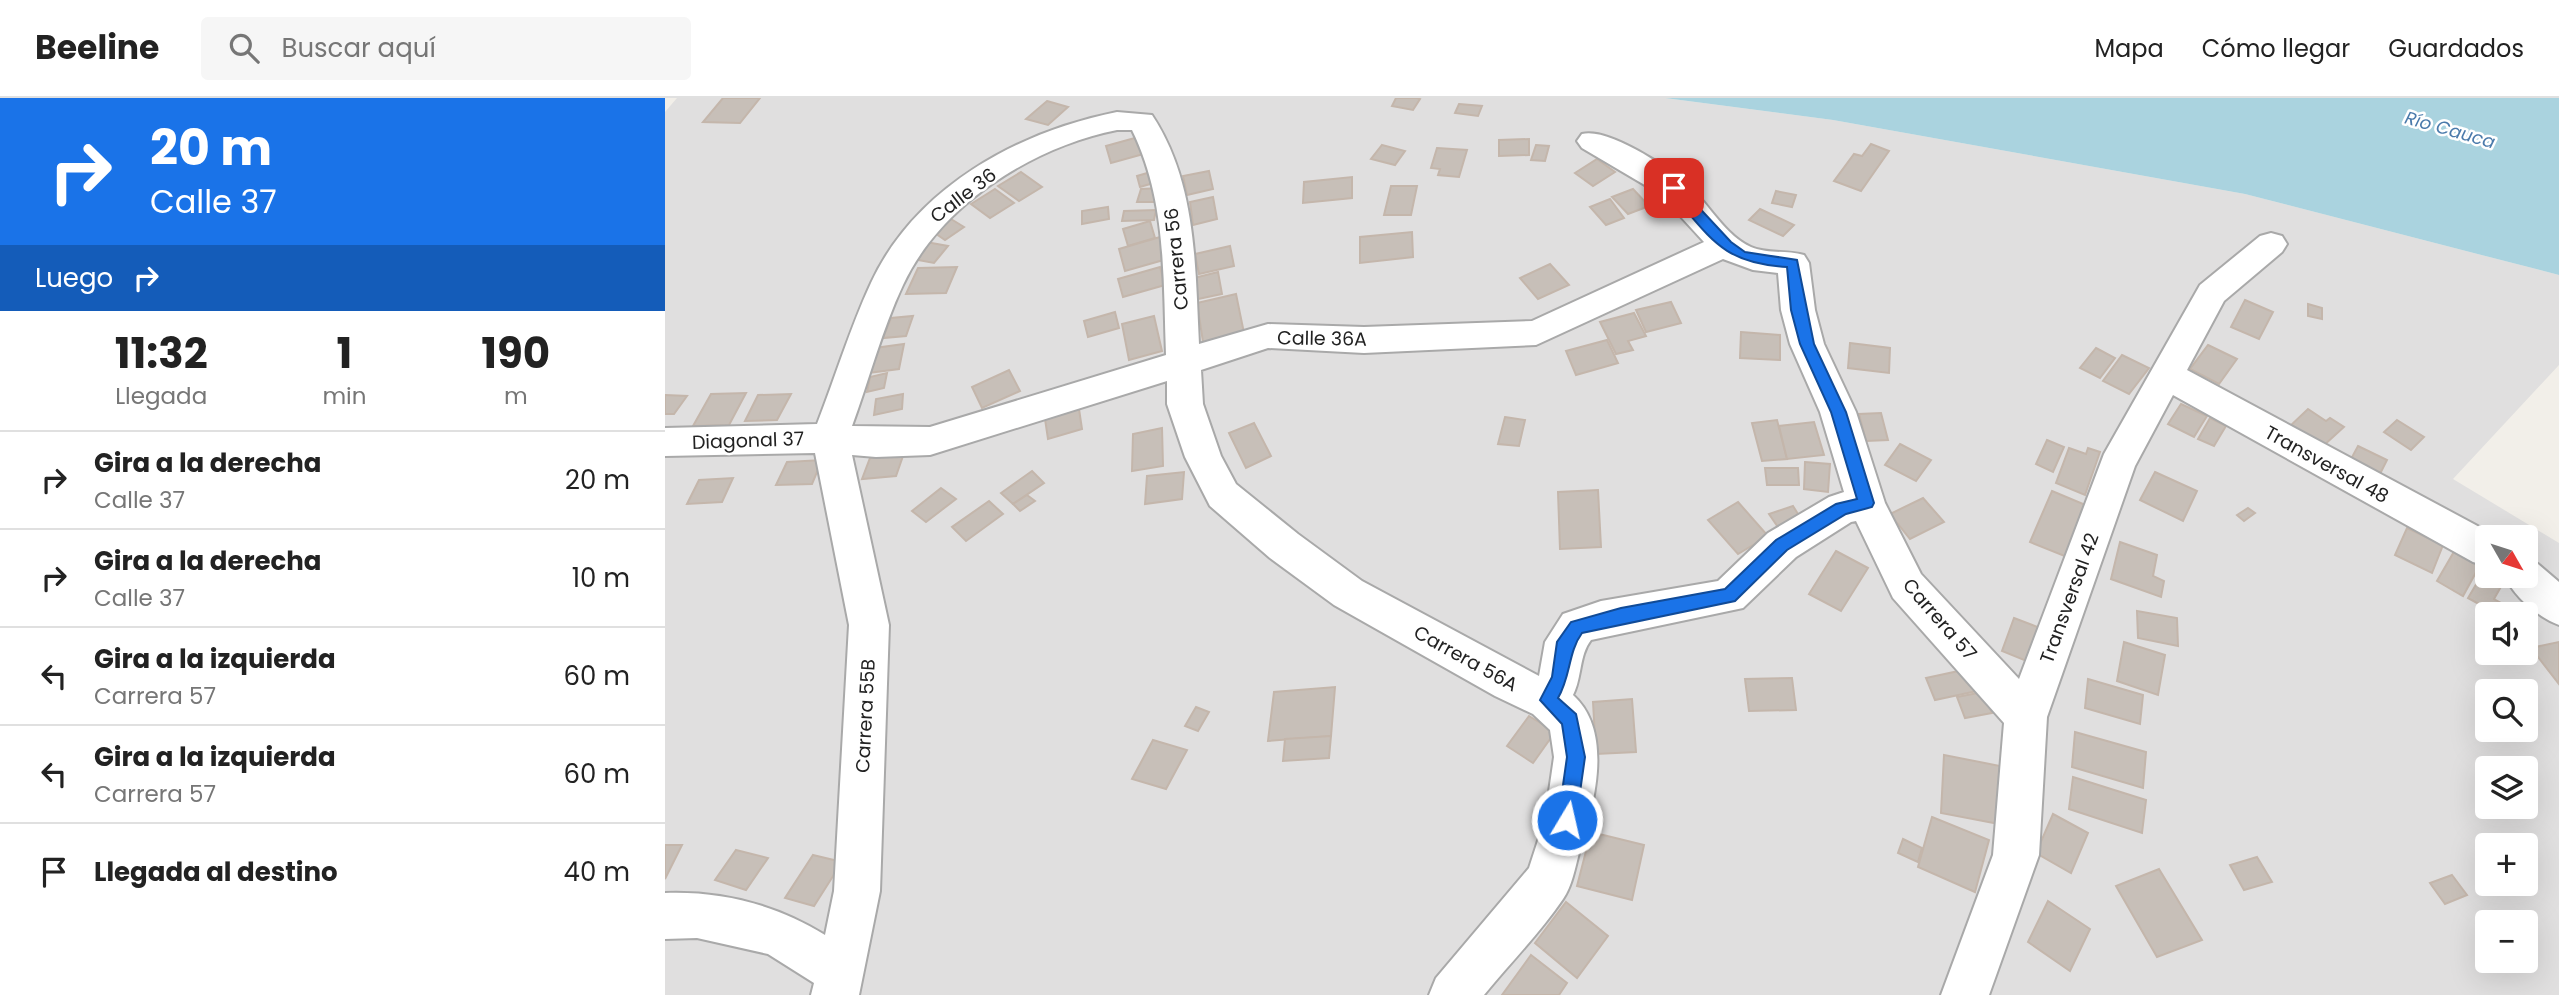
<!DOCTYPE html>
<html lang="es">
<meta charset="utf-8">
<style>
:root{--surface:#fff;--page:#f6f6f6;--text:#222;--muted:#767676;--line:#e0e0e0}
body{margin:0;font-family:Poppins,sans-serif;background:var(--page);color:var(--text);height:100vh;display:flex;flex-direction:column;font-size:26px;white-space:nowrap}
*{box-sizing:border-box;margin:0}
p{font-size:23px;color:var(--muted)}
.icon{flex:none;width:38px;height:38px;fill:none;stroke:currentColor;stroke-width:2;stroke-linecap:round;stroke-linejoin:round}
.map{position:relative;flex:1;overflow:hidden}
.drawer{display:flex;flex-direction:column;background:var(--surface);width:665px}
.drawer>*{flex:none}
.top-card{background:#1a73e8;color:#fff;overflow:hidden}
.needle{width:46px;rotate:129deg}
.buttons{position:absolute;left:1810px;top:427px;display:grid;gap:14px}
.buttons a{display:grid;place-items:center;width:63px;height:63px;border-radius:7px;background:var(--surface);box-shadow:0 7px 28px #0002;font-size:35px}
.pin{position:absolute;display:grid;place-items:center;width:60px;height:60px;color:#fff;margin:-30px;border-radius:14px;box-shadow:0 4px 10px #0006}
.me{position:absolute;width:77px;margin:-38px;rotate:9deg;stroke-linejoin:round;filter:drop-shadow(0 0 5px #0008)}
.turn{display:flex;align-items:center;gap:24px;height:147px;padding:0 35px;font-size:32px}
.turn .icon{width:91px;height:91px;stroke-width:2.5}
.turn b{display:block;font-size:49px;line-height:60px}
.then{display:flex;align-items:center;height:66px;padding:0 35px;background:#0003;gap:14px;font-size:26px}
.eta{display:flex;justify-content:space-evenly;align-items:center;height:119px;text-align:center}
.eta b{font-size:42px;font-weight:700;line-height:49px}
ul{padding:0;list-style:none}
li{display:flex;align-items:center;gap:21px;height:98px;padding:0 35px;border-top:2px solid var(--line)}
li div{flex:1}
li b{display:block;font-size:26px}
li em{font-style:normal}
header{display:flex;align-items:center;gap:42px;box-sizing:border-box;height:98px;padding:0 35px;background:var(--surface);border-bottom:2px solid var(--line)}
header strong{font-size:33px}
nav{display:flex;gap:38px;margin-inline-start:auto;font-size:24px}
.search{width:490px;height:63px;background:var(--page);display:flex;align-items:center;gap:18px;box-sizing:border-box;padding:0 24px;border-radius:7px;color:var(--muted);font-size:26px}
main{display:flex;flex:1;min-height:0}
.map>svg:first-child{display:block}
.residential{fill:#e0dfdf;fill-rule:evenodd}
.water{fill:#aad3df}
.building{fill:#c7bfb8;stroke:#c4b6ab;stroke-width:2}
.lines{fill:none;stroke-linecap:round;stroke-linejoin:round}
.minor-casing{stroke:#a9a9a9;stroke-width:4}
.minor{fill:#fff;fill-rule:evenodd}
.route{fill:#1a73e8;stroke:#114b97;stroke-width:2}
.labels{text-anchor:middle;stroke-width:5;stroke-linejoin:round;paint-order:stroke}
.far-water-label{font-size:18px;font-style:italic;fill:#4a7aab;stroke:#fff}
.street-label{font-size:19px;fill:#222;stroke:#fff}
</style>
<header>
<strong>Beeline</strong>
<div class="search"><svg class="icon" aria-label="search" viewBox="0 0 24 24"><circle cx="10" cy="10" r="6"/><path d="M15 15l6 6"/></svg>Buscar aquí</div>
<nav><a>Mapa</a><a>Cómo llegar</a><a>Guardados</a></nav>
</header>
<main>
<section class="drawer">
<div class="top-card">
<div class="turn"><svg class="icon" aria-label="right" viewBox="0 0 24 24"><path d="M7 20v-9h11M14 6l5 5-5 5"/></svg><div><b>20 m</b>Calle 37</div></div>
<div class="then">Luego<svg class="icon" aria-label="right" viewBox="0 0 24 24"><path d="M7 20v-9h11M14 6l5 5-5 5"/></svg></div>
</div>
<div class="eta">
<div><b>11:32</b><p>Llegada</p></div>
<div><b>1</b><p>min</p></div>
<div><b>190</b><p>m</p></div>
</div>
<ul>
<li><svg class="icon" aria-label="right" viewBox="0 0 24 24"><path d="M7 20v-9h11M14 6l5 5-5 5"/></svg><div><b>Gira a la derecha</b><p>Calle 37</p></div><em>20 m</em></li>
<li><svg class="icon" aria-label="right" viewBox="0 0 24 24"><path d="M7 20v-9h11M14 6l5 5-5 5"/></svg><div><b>Gira a la derecha</b><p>Calle 37</p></div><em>10 m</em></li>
<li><svg class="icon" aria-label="left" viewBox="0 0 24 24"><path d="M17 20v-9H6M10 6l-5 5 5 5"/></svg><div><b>Gira a la izquierda</b><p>Carrera 57</p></div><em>60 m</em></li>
<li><svg class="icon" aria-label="left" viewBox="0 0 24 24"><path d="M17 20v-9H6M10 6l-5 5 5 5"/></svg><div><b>Gira a la izquierda</b><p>Carrera 57</p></div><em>60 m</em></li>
<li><svg class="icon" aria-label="arrive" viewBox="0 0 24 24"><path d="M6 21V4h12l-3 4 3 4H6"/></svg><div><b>Llegada al destino</b></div><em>40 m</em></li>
</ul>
</section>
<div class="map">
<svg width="1894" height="897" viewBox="0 0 1894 897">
<rect width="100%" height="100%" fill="#f2efe9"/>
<path class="residential" d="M 12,0 L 1000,0 L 1168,22 L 1580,96 L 1894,177 L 1894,267 L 1788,381 L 1894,445 L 1894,897 L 0,897 L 0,14 ZM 1822,439 L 1860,439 L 1860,478 L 1822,478 ZM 1822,516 L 1860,516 L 1860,555 L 1822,555 ZM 1822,593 L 1860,593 L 1860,632 L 1822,632 ZM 1822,670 L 1860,670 L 1860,709 L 1822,709 ZM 1822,747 L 1860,747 L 1860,786 L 1822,786 ZM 1822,824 L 1860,824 L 1860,863 L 1822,863 Z"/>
<polygon class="water" points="1000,0 1894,0 1894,177 1580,96 1168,22"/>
<g class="building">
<polygon points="58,0 95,0 75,25 38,24"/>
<polygon points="731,0 752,0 755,1 748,12 727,8"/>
<polygon points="382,3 403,9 383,27 361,21"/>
<polygon points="794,6 817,8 813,18 790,15"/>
<polygon points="477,38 482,55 446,65 441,48"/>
<polygon points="864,41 864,57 834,58 834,42"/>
<polygon points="1206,46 1224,53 1196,93 1169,83 1189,56 1197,58"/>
<polygon points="717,47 740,53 730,67 706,61"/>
<polygon points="871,47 884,48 880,63 866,62"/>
<polygon points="772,50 802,52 794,79 773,77 775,71 766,70"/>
<polygon points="932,61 950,74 928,88 910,75"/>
<polygon points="1015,61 1030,70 1013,82 998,73"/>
<polygon points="489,73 492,84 475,89 472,78"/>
<polygon points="544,73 548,91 522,97 518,78"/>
<polygon points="356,74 377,89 354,103 333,88"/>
<polygon points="687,79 687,100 638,105 639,84"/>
<polygon points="726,88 752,88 746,117 719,117"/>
<polygon points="495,90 491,104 472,104 476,91"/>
<polygon points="330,91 349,105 325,120 306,106"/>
<polygon points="968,91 984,108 963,116 947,99"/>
<polygon points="1111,93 1131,97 1127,109 1107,105"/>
<polygon points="548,99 552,121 528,127 525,104"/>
<polygon points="945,101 959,120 941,127 925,109"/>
<polygon points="443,109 444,121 417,126 417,113"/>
<polygon points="1095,111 1129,127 1118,138 1084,122"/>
<polygon points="491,112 489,122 457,123 459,113"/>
<polygon points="286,121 299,129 280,142 267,133"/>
<polygon points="485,123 490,140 463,148 458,131"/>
<polygon points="747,134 748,159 695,165 695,139"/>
<polygon points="495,139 502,161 460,173 454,151"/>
<polygon points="261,144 283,148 269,165 248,161"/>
<polygon points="565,148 569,168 534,176 530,156"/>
<polygon points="885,166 904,187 873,201 855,180"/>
<polygon points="292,169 281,195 241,196 253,170"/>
<polygon points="495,169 500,187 458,199 453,181"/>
<polygon points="553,174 557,196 533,201 529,180"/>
<polygon points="571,196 579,235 538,244 532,205"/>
<polygon points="1580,202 1608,214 1594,241 1566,229"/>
<polygon points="1006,204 1016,225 981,234 971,212"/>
<polygon points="1643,206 1657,210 1657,221 1643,218"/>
<polygon points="450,214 454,230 423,239 419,223"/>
<polygon points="969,215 981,238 963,243 968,252 951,256 935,224"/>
<polygon points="248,218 241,238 218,240 226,220"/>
<polygon points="489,218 497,253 464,262 457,226"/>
<polygon points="1076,234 1115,237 1115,262 1075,260"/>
<polygon points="942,242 953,265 911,277 901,253"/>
<polygon points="1185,245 1225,250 1224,275 1183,270"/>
<polygon points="239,246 234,271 203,275 210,250"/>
<polygon points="1543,247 1572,261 1554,286 1525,271"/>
<polygon points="1431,250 1450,260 1435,280 1415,270"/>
<polygon points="1457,257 1484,270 1464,296 1438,283"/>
<polygon points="344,272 355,293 317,310 307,289"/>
<polygon points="222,275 219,290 202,294 205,279"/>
<polygon points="81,295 64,327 28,328 46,296"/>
<polygon points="126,296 112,322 80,323 93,297"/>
<polygon points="238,296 237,311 209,317 211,301"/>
<polygon points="0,297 22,298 9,316 0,316"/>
<polygon points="1516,306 1542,318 1529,339 1503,326"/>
<polygon points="414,311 417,331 383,341 380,321"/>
<polygon points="1643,311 1661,323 1665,320 1679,329 1657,349 1625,328"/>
<polygon points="1216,315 1223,342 1201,343 1194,316"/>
<polygon points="840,319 860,322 854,348 833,346"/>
<polygon points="1545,320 1561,328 1549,348 1533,341"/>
<polygon points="1112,322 1122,361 1097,363 1087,325"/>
<polygon points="1732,322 1759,339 1746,352 1719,334"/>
<polygon points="1149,324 1159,357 1122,361 1114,328"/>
<polygon points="589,325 606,358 581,370 564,335"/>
<polygon points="497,330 498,368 467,373 468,336"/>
<polygon points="1382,342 1399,349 1388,374 1371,366"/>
<polygon points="1235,346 1266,362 1251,383 1220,367"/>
<polygon points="1693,348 1722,362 1715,376 1686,361"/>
<polygon points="1404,350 1421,356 1423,350 1435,354 1420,397 1391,385"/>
<polygon points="238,358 231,378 197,381 205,360"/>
<polygon points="157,362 147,386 111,387 122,364"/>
<polygon points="1140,364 1165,366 1163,394 1139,391"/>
<polygon points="1100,370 1133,370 1134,387 1102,387"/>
<polygon points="367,373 379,385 348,406 336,395"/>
<polygon points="519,374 517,401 480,406 482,378"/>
<polygon points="1490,374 1532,393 1518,423 1475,402"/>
<polygon points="68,380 57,404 22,406 34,382"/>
<polygon points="276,390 291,401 261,424 247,413"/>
<polygon points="933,392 936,449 895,451 893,394"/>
<polygon points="1387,393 1423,408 1402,459 1365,444"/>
<polygon points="362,397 370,403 355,413 348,406"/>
<polygon points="1258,400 1279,424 1245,441 1225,416"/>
<polygon points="324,403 338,416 301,443 287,429"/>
<polygon points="1073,404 1103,438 1073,456 1043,422"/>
<polygon points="1128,408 1138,424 1115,432 1104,416"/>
<polygon points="1583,410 1590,415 1579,423 1572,417"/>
<polygon points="1742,430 1778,447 1767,475 1730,457"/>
<polygon points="1455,444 1492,457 1488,478 1499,483 1496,499 1446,481"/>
<polygon points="1790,452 1815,467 1798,498 1772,483"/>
<polygon points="1171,453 1203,470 1176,513 1144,496"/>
<polygon points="1819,473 1838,485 1829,501 1838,506 1832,516 1803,500"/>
<polygon points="1472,513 1512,520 1513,548 1473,540"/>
<polygon points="1349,520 1375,530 1364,564 1337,553"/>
<polygon points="1459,544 1500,557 1493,597 1452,583"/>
<polygon points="1894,544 1894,586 1866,550"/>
<polygon points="1303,571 1312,593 1270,602 1261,580"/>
<polygon points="1127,580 1131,612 1084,613 1080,581"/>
<polygon points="1423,581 1478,597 1475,626 1420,610"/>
<polygon points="670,589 666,638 603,643 609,594"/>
<polygon points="1318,594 1327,615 1300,620 1292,599"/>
<polygon points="967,601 971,654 931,656 928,604"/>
<polygon points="531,609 544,614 533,633 520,628"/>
<polygon points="864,618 890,634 868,665 842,648"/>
<polygon points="1410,634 1481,654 1478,690 1407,669"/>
<polygon points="666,638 664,660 618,663 620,641"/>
<polygon points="488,642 522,652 501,691 467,681"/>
<polygon points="1279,657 1335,668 1334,726 1276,715"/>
<polygon points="1408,679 1481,702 1477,735 1404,711"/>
<polygon points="1388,716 1423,735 1406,775 1371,755"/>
<polygon points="1267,719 1324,742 1310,794 1253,769"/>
<polygon points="926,734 979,747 967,802 912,788"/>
<polygon points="1238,741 1257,750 1253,764 1233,755"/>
<polygon points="0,747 17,747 0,781"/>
<polygon points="71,752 103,760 81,792 50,782"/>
<polygon points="148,757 177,764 149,808 120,800"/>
<polygon points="1592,759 1607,784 1579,792 1565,767"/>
<polygon points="1494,771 1537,842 1492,859 1451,788"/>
<polygon points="1787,777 1802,797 1780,806 1765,785"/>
<polygon points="1383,803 1425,831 1405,873 1363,844"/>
<polygon points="901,804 943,838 912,880 870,845"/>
<polygon points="866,857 902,885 894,897 837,897"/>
</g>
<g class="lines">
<defs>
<g id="minor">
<path d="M 452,14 L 487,17 C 532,85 530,168 534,246 L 603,226 L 699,229 L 867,223 L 1039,144 L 995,96 L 917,50 L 912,43 L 917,36 C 943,29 1005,70 1025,89 C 1045,108 1061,138 1086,149 C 1102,156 1122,152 1139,157 L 1144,165 L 1150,212 L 1159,246 L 1191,314 L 1220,405 L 1256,476 L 1354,581 L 1439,356 L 1535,187 L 1595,138 L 1606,135 L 1617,138 L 1622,146 L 1617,154 L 1559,203 L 1522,272 L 1833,439 L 1822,439 L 1822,468 L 1808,464 L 1508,297 L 1470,368 L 1382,619 L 1374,757 L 1324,897 L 1276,897 L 1328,757 L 1339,625 L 1228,500 L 1191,423 L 1186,424 L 1131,459 L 1078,510 L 926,542 C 914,557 917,580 908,597 C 950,635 928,709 914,755 C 910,770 907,788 898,801 C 875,835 845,865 819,897 L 764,897 L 771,880 L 864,770 L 880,721 L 889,659 L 885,632 L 868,616 L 830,598 L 669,507 L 605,460 L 545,408 L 520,359 L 502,306 L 502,283 L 265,357 L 211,359 L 187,357 L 224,527 L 215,793 L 194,897 L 146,897 L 149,885 L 103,856 L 32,840 L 0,841 L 0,795 C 57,793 112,807 160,837 L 169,793 L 184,527 L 150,355 L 0,358 L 0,330 L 152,326 C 170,280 185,230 206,185 C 250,90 352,34 452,14 ZM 452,32 L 467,32 C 502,103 498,180 501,257 L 265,329 L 187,328 C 204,282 217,231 238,187 C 275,107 367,49 452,32 ZM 1058,161 L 1088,172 L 1113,175 L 1116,212 L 1125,246 L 1155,314 L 1179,394 L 1164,399 L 1103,435 L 1053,483 L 936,503 L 898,516 L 880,544 L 874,578 L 697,483 L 633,436 L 571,386 L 556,358 L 538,306 L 536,272 L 603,250 L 699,255 L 871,247 Z"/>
<path d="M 1860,462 L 1873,466 L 1894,484 L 1894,527 C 1873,519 1849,499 1840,478 L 1860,478 Z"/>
</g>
</defs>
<use href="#minor" class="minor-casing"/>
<use href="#minor" class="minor"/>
</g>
<path class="route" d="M 1004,87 L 1013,87 L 1066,144 L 1080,154 L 1132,162 L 1149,246 L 1181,314 L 1209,405 L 1207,409 L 1181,416 L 1122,452 L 1070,503 L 917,535 C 903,554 906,578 893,600 L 911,616 L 920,659 L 911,722 L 909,728 L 902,731 L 896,728 L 893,722 L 902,659 L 897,626 L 875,602 L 887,579 L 892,544 L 906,524 L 956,510 L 1060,491 L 1111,442 L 1171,406 L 1192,401 L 1166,314 L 1135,246 L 1126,212 L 1122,169 C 1055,165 1046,139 1004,93 Z"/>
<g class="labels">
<g class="far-water-label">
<text transform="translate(1785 32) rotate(16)" y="6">Río Cauca</text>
</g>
<g class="street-label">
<text transform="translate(298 97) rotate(-37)" y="7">Calle 36</text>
<text transform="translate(511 161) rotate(-96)" y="7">Carrera 56</text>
<text transform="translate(657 240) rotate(1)" y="7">Calle 36A</text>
<text transform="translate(83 342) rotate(-2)" y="7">Diagonal 37</text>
<text transform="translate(1662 366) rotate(29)" y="7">Transversal 48</text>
<text transform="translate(1404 500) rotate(-70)" y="7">Transversal 42</text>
<text transform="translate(1275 521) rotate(49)" y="7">Carrera 57</text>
<text transform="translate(801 560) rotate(29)" y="7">Carrera 56A</text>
<text transform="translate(200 618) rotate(-87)" y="7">Carrera 55B</text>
</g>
</g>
</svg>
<div class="buttons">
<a><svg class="needle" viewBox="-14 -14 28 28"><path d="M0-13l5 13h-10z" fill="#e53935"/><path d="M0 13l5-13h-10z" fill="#767676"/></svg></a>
<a><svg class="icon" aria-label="sound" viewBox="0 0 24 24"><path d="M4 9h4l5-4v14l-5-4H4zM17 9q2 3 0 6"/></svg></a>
<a><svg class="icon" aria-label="search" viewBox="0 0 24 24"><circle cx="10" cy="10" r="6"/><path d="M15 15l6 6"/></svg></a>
<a><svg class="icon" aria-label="layers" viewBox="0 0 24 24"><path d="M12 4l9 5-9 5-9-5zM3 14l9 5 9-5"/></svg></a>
<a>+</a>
<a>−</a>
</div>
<div class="pin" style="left:1009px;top:90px;background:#d93025"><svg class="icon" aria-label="arrive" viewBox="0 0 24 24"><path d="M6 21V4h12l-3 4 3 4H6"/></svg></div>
<svg class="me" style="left:902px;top:722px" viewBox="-20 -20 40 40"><circle r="17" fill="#1a73e8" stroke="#fff" stroke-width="3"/><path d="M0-11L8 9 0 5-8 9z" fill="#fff"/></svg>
</div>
</main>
